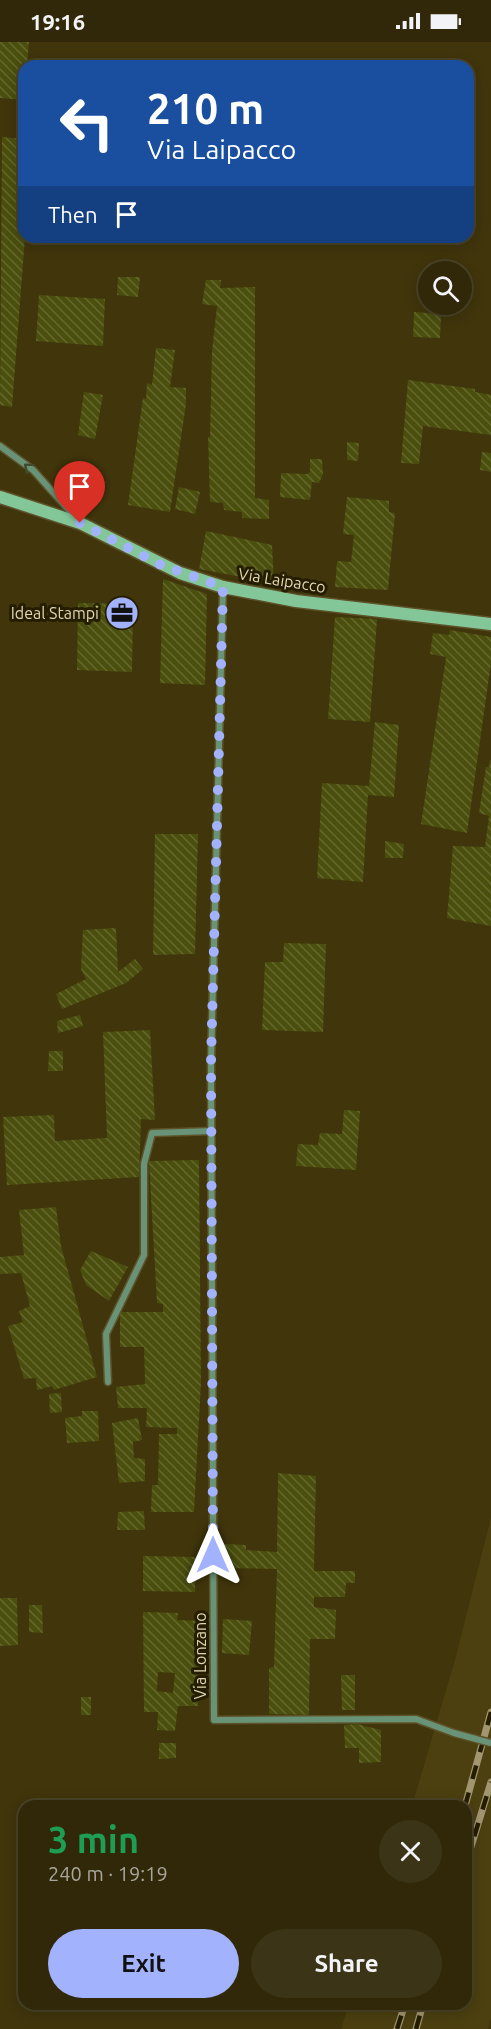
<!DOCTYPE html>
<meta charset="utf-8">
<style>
:root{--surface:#302808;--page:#3c3416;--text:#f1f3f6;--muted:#a8a69c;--line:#4b4429;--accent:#a2b2fd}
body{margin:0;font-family:Ubuntu,sans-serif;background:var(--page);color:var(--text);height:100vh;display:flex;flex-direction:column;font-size:22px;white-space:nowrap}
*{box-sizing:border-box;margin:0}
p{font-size:20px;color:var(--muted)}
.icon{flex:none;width:33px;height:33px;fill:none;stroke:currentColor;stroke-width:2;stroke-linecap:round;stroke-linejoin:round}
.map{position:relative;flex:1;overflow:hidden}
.side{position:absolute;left:18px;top:1758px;width:454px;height:210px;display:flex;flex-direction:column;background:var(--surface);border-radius:18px;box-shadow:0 3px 15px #0003,0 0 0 2px var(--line)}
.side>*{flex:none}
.hud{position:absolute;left:18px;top:18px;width:456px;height:183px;border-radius:18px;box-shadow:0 3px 15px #0003,0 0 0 2px var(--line);background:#1a4fa0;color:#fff;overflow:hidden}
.controls{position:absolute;left:418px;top:219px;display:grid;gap:12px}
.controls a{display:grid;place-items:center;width:54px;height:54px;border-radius:50%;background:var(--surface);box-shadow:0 3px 15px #0003,0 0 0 2px var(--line);font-size:30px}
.pin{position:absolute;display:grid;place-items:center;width:51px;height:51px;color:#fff;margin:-62px -26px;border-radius:50% 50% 50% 0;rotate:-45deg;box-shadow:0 0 6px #0007}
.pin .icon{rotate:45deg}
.me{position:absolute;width:66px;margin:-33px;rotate:0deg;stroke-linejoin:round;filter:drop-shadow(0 0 4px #0008)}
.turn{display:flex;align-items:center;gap:21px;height:126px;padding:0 30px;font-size:27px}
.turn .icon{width:78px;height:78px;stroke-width:2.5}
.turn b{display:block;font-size:42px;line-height:51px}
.then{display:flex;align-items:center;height:57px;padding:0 30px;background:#0003;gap:12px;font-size:22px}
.round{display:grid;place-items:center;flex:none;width:63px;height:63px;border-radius:32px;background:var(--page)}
.headline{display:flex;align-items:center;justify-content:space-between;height:102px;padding:0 30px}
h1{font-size:36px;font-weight:600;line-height:45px;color:#1e9e55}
.cta{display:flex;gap:12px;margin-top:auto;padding:12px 30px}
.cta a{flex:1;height:69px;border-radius:36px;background:var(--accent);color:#111;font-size:24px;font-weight:600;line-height:69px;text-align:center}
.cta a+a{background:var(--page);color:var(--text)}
.status{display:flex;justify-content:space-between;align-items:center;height:42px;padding:0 30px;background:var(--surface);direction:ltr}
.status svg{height:16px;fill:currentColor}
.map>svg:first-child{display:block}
.built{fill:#4c4010}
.building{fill:url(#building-back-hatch);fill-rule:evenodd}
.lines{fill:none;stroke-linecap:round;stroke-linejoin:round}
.street-casing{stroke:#5d5229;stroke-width:9}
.secondary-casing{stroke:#5d5229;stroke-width:15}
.street{stroke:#699376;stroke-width:6}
.secondary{stroke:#83c799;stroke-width:12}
.rail-casing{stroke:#a19670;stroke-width:7}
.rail{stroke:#251d00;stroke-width:4.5;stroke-dasharray:14;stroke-linecap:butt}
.street-bridge-casing{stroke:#5d5229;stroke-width:9;stroke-linecap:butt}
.street-bridge{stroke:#699376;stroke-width:6}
.oneway{stroke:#404c2f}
.route{stroke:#a2b2fd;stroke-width:10;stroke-dasharray:0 18}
.labels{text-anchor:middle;stroke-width:6;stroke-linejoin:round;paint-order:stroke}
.street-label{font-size:16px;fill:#e0d5b1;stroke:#251d00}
.poi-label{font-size:16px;fill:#e0d5b1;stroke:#251d00;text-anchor:end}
</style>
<div class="status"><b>19:16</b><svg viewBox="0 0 49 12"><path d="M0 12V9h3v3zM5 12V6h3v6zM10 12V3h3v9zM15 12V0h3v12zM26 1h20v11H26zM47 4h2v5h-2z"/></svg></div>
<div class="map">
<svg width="491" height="1987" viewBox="0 0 491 1987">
<defs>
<pattern id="building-back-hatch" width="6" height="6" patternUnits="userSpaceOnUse" patternTransform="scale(1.5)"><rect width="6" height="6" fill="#4a4f0d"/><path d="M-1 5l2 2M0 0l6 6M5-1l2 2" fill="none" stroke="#64672e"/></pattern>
</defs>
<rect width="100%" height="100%" fill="#40350b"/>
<polygon class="built" points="491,1476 491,1976 488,1987 341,1987 349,1962 466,1962 466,1764 412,1764 455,1618"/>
<g class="building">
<polygon points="0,0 29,0 27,24 24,24 24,58 0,56"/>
<polygon points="2,95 24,97 25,195 12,365 0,363"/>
<polygon points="118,235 140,235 138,255 117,253"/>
<polygon points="206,238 221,238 220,246 255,245 255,456 269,458 269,477 242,476 242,470 224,468 223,461 210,460 208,395 210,395 212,309 217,264 202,262"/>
<polygon points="39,253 105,257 103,304 36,299"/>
<polygon points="414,270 441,272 440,296 413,295"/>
<polygon points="156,306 175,308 170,345 186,346 186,362 170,470 128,463 143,356 146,357 147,341 152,343"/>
<polygon points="408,338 475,347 475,350 491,353 491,393 423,384 419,422 401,421"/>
<polygon points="84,350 103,353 95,397 78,393"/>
<polygon points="347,400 359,401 358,419 347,418"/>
<polygon points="482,410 491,411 491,430 480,428"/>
<polygon points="310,417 322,417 323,432 319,441 312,440 310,458 280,455 281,431 307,432 310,430"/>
<polygon points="179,445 200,450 195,472 175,467"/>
<polygon points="347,455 389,459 389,470 395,471 388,548 335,545 337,519 351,520 354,493 343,492"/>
<polygon points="206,489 272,503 274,541 199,527"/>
<polygon points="163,537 207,552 205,643 160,641"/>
<polygon points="78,561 133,562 132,630 77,628"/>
<polygon points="335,575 377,577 370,680 328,677"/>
<polygon points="450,588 491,595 491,621 467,791 421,782 446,615 430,612 433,591 449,593"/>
<polygon points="375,680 399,683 394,755 368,753 363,840 317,836 322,741 369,744"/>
<polygon points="490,718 491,718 491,884 447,876 453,804 485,805 489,774 479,771 486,725 489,725"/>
<polygon points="155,792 198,792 195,912 153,913"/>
<polygon points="385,799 404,802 403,816 385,816"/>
<polygon points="116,886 118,930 135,917 143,927 126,941 62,967 56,952 86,937 81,927 83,888"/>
<polygon points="284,901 326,902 323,990 262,988 265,920 283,920"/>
<polygon points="80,973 83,984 58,991 57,979"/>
<polygon points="150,988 155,1078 141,1077 139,1135 7,1143 3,1075 54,1073 55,1099 107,1096 103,990"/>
<polygon points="49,1009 63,1009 63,1029 48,1029"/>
<polygon points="344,1068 360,1069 356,1128 296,1124 298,1102 318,1103 320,1091 342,1092"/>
<polygon points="199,1118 201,1340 194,1470 151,1470 152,1443 158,1443 159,1392 177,1392 177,1386 146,1385 147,1366 118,1366 116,1345 145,1342 144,1305 120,1305 120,1270 163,1270 163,1262 157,1261 149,1119"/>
<polygon points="56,1165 61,1204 97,1335 54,1348 52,1344 37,1348 36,1336 24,1337 8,1284 23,1280 19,1269 30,1264 21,1231 0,1232 0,1215 24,1213 19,1168"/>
<polygon points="91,1209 128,1225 109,1259 86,1243 80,1228"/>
<polygon points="61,1351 62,1370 50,1371 49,1352"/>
<polygon points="82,1369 98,1369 99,1399 67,1401 65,1376 82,1374"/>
<polygon points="138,1376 142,1398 133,1400 134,1416 145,1417 145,1439 119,1441 112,1381"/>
<polygon points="278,1431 316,1434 314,1529 355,1529 355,1541 346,1541 345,1555 314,1555 314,1565 336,1568 335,1597 310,1597 309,1673 269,1672 269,1626 274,1625 277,1527 224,1526 224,1502 246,1503 246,1508 277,1510"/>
<polygon points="144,1469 145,1488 117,1488 118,1470"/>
<polygon points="143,1514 196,1515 195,1550 143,1549"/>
<polygon points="0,1556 17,1556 18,1603 0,1604"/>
<polygon points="29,1563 42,1563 43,1591 29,1590"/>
<path d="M 143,1570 L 178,1571 L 177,1578 L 200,1579 L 198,1664 L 178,1664 L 175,1689 L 157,1688 L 158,1670 L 144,1670 ZM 158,1630 L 175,1631 L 173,1651 L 157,1649 Z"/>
<polygon points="223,1577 252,1579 249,1613 222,1611"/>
<polygon points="341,1633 355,1633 355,1668 342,1668"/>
<rect x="81" y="1655" width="10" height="18"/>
<polygon points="357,1682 381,1688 381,1720 359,1721 359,1706 345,1706 344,1683"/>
<polygon points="159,1701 176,1701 176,1716 159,1717"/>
</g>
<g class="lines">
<defs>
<g id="street">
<polyline points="0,404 33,428 76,476"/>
<polyline points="223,546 211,1021 214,1678 416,1677 454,1691"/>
<polyline points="108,1340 106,1292 144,1213 144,1122 152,1091 212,1089"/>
</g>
<polyline id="secondary" points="0,455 80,481 180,531 223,545 296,559 491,582"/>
</defs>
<use href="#street" class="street-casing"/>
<use href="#secondary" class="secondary-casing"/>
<use href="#street" class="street"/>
<use href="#secondary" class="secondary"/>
<defs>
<g id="rail">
<polyline points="465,1764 491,1670"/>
<polyline points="466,1821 491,1740"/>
<polyline points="397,1987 405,1962"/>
<polyline points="416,1987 423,1962"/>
</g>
</defs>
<use href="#rail" class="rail-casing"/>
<use href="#rail" class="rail"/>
<defs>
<polyline id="street-bridge" points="454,1691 491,1701"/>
</defs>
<use href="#street-bridge" class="street-bridge-casing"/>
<use href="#street-bridge" class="street-bridge"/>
</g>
<defs><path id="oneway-chevron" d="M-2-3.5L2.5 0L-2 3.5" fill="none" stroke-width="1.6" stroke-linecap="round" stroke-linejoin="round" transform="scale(1.5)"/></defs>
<use class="oneway" href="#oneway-chevron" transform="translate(28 425) rotate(-140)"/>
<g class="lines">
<polyline class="route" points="80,481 161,523 223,545 211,1020 213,1513"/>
</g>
<defs>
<symbol id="office-disc" viewBox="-11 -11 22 22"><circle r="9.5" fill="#a2b2fd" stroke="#251d00"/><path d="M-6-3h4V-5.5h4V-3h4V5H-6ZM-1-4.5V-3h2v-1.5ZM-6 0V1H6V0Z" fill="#111"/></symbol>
</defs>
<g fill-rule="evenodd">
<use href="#office-disc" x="103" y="552" width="38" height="38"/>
</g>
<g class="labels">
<g class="street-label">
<text transform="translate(282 538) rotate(9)" y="6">Via Laipacco</text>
<text transform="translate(200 1614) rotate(-90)" y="6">Via Lonzano</text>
</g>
<g class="poi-label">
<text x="99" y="577">Ideal Stampi</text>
</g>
</g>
</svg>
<div class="controls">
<a><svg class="icon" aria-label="search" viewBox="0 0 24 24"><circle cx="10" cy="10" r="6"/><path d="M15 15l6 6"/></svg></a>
</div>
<div class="pin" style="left:80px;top:481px;background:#d93025"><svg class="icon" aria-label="arrive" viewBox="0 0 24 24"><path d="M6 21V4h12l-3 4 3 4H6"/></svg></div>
<svg class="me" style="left:213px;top:1513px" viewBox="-20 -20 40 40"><path d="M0-17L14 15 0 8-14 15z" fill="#a2b2fd" stroke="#fff" stroke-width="4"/></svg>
<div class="hud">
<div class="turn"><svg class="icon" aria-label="left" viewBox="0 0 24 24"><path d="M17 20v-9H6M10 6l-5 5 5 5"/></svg><div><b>210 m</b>Via Laipacco</div></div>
<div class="then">Then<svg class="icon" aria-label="arrive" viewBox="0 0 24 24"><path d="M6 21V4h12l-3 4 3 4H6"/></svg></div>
</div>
<section class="side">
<div class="headline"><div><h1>3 min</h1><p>240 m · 19:19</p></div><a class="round"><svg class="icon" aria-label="close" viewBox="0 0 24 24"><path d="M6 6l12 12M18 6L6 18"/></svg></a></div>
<div class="cta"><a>Exit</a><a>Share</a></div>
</section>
</div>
